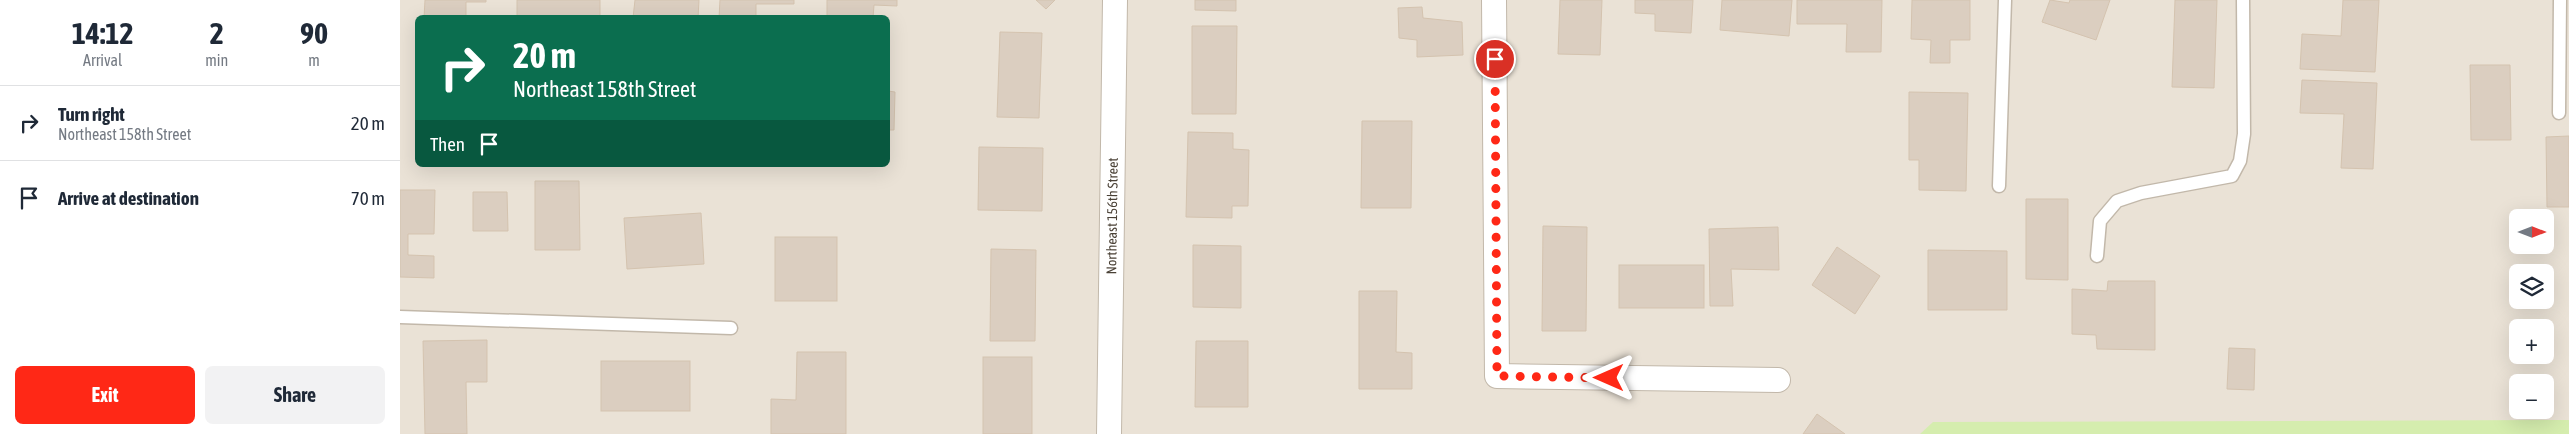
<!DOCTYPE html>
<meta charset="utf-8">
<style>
:root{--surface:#fff;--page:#f2f2f3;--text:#1f2937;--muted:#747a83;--line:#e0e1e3;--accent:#ff2816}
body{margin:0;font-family:"Asap Condensed",sans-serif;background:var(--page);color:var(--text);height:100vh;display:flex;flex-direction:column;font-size:19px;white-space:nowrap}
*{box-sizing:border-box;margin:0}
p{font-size:16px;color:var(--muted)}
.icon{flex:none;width:28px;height:28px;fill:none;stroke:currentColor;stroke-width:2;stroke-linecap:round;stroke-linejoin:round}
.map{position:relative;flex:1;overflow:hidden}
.panel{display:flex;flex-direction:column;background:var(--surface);width:400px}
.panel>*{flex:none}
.top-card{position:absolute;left:15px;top:15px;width:475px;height:152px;border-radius:8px;box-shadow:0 5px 20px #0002;background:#0b6e4f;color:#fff;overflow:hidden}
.needle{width:32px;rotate:90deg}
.fabs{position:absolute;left:2109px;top:209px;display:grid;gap:10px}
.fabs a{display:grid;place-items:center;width:45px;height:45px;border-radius:8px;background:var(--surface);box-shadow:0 5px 20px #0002;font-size:25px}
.pin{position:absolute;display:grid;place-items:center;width:42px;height:42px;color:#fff;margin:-21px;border:2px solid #fff;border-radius:50%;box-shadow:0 1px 5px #0007}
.me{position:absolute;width:55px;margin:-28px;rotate:270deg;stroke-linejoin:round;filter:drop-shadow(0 0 4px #0008)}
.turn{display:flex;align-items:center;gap:18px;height:105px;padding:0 15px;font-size:22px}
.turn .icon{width:65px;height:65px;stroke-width:2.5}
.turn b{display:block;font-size:35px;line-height:42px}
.then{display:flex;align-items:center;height:48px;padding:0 15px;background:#0003;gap:10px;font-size:19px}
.eta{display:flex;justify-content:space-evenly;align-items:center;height:85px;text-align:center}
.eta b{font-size:30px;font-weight:700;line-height:35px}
.cta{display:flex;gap:10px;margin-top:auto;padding:10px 15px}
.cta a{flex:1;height:58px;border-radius:8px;background:var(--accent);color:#fff;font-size:20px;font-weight:700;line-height:58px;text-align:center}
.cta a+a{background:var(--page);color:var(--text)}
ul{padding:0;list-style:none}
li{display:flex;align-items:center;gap:15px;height:75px;padding:0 15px;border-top:1px solid var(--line)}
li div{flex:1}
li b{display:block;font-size:19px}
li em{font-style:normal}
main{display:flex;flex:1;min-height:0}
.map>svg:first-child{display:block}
.residential{fill:#eae2d6;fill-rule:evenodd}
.green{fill:#d5edae}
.building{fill:#dbcec0;stroke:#d4c3af}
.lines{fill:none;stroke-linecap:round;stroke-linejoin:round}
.lane-casing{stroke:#c2b8aa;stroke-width:15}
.street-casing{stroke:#c2b8aa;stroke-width:26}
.lane{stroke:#fff;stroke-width:12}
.street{stroke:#fff;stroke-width:24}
.route{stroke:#ff2816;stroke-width:9;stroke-dasharray:0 16.2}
.labels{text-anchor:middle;stroke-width:5;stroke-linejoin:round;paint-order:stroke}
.street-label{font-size:14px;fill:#4a4136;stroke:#fff}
</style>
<main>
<section class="panel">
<div class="eta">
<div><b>14:12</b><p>Arrival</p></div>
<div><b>2</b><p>min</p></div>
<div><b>90</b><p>m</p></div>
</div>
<ul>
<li><svg class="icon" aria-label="right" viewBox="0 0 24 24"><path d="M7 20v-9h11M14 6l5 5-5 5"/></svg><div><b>Turn right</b><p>Northeast 158th Street</p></div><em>20 m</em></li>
<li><svg class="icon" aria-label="arrive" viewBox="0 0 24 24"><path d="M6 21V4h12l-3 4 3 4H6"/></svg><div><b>Arrive at destination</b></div><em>70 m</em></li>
</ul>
<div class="cta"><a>Exit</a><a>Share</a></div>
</section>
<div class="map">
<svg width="2169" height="434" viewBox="0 0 2169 434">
<rect width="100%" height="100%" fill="#f6f1e8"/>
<path class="residential" d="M 0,0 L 2169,0 L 2169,434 L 0,434 ZM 18,18 L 488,18 L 488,165 L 18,165 ZM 2118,218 L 2145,218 L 2145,245 L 2118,245 ZM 2118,272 L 2145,272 L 2145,300 L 2118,300 ZM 2118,328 L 2145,328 L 2145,355 L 2118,355 ZM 2118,382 L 2145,382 L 2145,410 L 2118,410 Z"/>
<polygon class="green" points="2169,420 2169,434 1520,434 1533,422"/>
<g class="building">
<polygon points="25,0 86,0 86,2 66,2 66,18 24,18"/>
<rect x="117" y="0" width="83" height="18"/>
<polygon points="235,0 299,0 298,18 233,18"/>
<polygon points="320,0 394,0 394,4 356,4 356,18 319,18"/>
<polygon points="427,0 497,0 497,6 474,5 473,18 427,18"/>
<polygon points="636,0 655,0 646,9"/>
<polygon points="795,0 836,0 836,11 795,10"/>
<polygon points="1160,0 1202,0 1200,55 1158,54"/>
<polygon points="1235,0 1293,0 1291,33 1255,31 1255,14 1235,13"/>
<polygon points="1322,0 1392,0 1389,36 1320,30"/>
<polygon points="1397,0 1482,0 1481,52 1446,52 1447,24 1397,24"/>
<polygon points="1512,0 1570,0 1570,40 1550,40 1550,63 1530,63 1531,40 1511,39"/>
<polygon points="1650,0 1669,3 1670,0 1710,0 1696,40 1642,22"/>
<polygon points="1775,0 1817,0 1814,88 1772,87"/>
<polygon points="1943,0 1979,0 1975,72 1900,69 1902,34 1941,36"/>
<polygon points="1022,7 1023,18 1062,22 1063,55 1017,57 1017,40 999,38 998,8"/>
<polygon points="792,26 837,26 836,114 792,114"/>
<polygon points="600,32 642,33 639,118 597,117"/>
<polygon points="2070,65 2110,65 2111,140 2071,140"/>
<polygon points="1902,80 1977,83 1973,169 1941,168 1944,114 1900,113"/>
<polygon points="488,91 495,92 494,130 488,130"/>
<polygon points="1509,92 1568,93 1566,191 1519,190 1519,160 1509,160"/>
<polygon points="962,121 1012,121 1011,208 961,208"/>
<polygon points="788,132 833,133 833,149 849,150 848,206 832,206 832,218 786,217"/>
<polygon points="2169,136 2169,207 2147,207 2146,137"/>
<polygon points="579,147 643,148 642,211 578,210"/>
<polygon points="135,181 179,181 180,250 135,250"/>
<polygon points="0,190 35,190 34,234 8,234 8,255 34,256 34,278 0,277"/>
<polygon points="73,192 107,192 108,231 73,231"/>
<polygon points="1626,199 1668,199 1668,280 1626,279"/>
<polygon points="301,213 304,264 227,269 224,218"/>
<polygon points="1143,226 1187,227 1186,331 1142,331"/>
<polygon points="1378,227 1379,270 1331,269 1333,306 1310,306 1309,229"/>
<rect x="375" y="237" width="62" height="64"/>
<polygon points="793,245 841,246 841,308 793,307"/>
<polygon points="1437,247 1480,276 1455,314 1412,285"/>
<polygon points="591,249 636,250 635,341 590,341"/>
<polygon points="1528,250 1607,251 1607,310 1528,310"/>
<rect x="1219" y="265" width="85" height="43"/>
<polygon points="1708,281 1755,281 1755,350 1697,349 1696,335 1672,334 1672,289 1707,291"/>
<polygon points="959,291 997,291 996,352 1012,353 1012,389 959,389"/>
<polygon points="87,340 87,382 66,382 67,434 25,434 23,341"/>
<polygon points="796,341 848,341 848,407 795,407"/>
<polygon points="1829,348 1855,349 1854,390 1827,389"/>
<polygon points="397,352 446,352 446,434 371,434 371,399 396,400"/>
<rect x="583" y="357" width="49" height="77"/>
<rect x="201" y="361" width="89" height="50"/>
<polygon points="1417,414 1445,434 1403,434"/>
</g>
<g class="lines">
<defs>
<g id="lane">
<polyline points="2159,113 2160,0"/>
<polyline points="1599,186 1605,0"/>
<polyline points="1697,256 1700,221 1717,201 1741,193 1832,176 1840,161 1844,134 1843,0"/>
<polyline points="0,317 331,328"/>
</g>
<g id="street">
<polyline points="1094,0 1097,376 1378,380"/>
<path id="s1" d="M 709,434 L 715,0"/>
</g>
</defs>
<use href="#lane" class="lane-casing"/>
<use href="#street" class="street-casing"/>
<use href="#lane" class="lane"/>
<use href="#street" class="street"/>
</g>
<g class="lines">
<polyline class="route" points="1095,59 1097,376 1209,378"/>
</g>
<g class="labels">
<g class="street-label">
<text dy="5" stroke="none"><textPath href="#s1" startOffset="218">Northeast 156th Street</textPath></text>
</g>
</g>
</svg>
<div class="fabs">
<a><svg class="needle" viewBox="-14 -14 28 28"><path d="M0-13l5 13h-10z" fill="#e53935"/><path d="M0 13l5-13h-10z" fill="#747a83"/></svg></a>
<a><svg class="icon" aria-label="layers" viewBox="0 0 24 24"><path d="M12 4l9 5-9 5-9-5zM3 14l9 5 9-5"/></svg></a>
<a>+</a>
<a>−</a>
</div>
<div class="pin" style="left:1095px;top:59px;background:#d93025"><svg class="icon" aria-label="arrive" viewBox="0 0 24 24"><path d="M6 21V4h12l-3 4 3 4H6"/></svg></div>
<svg class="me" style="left:1209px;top:378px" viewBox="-20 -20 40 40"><path d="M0-17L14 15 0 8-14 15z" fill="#ff2816" stroke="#fff" stroke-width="4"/></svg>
<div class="top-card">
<div class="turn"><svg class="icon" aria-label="right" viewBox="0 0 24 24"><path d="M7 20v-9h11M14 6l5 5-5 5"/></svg><div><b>20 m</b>Northeast 158th Street</div></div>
<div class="then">Then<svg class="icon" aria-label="arrive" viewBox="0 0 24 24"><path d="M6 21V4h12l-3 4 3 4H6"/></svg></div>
</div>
</div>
</main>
